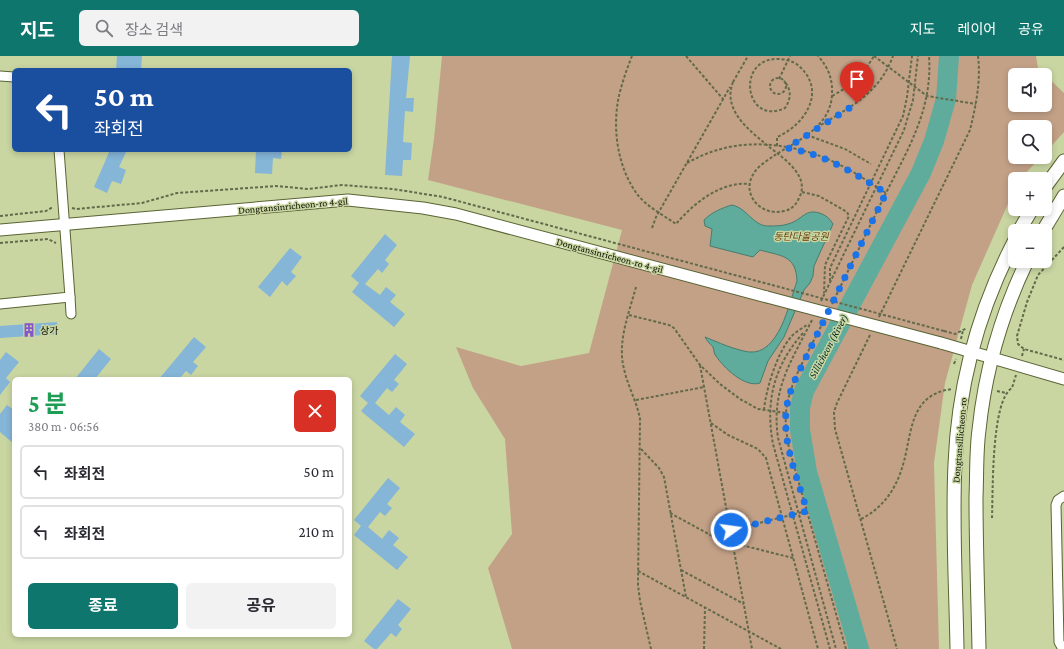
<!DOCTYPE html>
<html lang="ko">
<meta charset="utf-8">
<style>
:root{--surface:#fff;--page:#f2f2f3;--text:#2b2b33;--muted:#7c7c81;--line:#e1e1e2;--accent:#0f766e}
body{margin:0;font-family:"Crimson Pro","Noto Sans KR",serif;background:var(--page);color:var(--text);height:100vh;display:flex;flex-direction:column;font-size:15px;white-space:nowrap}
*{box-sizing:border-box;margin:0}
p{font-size:13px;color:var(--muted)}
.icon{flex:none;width:22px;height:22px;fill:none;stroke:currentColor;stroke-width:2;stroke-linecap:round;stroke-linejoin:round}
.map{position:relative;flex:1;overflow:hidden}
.side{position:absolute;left:12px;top:321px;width:340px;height:260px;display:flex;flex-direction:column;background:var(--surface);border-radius:6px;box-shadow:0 2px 6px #0003}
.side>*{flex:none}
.top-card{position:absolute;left:12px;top:12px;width:340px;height:84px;border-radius:6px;box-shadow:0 2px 6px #0003;background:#1a4fa0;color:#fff;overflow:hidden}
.controls{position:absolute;left:1008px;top:12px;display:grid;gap:8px}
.controls a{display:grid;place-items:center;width:44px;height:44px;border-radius:6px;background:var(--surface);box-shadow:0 2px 6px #0003;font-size:20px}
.pin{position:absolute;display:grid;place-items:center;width:34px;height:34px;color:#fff;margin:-41px -17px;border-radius:50% 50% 50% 0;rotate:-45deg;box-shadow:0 0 4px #0007}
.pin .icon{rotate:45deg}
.me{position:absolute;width:44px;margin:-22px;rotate:76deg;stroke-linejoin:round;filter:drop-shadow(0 0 3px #0008)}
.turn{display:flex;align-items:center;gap:14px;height:84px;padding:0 16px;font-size:18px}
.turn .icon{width:52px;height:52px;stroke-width:2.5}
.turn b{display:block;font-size:28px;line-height:34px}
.round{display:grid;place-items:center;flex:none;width:42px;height:42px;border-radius:6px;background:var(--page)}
.head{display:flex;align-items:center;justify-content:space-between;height:68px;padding:0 16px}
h1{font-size:24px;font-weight:700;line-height:30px;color:#1e9e55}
.primary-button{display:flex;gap:8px;margin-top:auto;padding:8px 16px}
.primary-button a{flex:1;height:46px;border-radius:6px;background:var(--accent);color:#fff;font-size:16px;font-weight:700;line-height:46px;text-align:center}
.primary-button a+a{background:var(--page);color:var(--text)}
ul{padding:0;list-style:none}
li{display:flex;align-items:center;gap:12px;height:54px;margin:0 8px 6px;padding:0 8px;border:2px solid var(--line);border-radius:6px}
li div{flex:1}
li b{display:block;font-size:15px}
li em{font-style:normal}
header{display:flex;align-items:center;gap:24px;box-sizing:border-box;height:56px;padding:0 20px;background:var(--accent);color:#fff}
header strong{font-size:19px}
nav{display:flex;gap:22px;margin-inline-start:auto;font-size:14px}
.search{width:280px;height:36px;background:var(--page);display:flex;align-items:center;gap:10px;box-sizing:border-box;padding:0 14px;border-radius:6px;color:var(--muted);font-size:15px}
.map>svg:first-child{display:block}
.green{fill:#c3a187;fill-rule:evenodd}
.water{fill:#5fac9d;stroke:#467d6e}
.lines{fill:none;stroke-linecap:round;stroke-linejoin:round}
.river{stroke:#5fac9d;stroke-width:20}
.building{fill:#85b5d7}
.minor-casing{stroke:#596434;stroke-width:11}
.tertiary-casing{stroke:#596434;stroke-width:13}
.secondary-casing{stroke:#596434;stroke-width:15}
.path{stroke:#626a4a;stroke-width:2;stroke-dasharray:3 2;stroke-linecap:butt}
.minor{stroke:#fff;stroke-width:9}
.tertiary{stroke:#fff;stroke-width:11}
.secondary{stroke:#fff;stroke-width:13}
.tertiary-bridge-casing{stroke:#596434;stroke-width:13;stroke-linecap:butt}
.path-bridge{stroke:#626a4a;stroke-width:2;stroke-dasharray:3 2;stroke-linecap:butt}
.tertiary-bridge{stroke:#fff;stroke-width:11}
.route{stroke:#1a73e8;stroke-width:7;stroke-dasharray:0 12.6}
.labels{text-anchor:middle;stroke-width:3;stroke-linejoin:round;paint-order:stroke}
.street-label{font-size:10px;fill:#0a0e00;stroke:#c9d6a2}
.park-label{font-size:10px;font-style:italic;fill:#693a09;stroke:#c9d6a2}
.poi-label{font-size:10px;fill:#0a0e00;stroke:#c9d6a2;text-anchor:start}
.water-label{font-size:11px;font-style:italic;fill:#0a302a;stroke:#c9d6a2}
</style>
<header>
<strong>지도</strong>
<div class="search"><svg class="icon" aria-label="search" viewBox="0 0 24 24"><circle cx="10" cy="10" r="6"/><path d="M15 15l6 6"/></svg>장소 검색</div>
<nav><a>지도</a><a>레이어</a><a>공유</a></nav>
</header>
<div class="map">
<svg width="1064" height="593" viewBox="0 0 1064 593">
<rect width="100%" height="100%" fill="#c9d6a2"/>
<path class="green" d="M 442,0 L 1036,0 L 1038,12 L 1064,37 L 1064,76 L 1045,97 L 1045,71 L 1015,71 L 1015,101 L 1041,101 L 1020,123 L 1015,123 L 1015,132 L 972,229 L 945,327 L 934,407 L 939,593 L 512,593 L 488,512 L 512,478 L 505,383 L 473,332 L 456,291 L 521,310 L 589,297 L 622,174 L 428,124 L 434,83 ZM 1015,19 L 1045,19 L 1045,49 L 1015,49 Z"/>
<path class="water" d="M 732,149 C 747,152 754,171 769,170 C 775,170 782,170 788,168 C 803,164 805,151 822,158 C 827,160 830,163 833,168 L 814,210 L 813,220 L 810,227 L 804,234 L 784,281 L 768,305 L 760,327 C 745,332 724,312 716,300 C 714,298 714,294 713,291 C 710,288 707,285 705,281 C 717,286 735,294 749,296 C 779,299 789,248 797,225 C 796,199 781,200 760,194 L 753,201 L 710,190 L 712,173 L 705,170 L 704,164 C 712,156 722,152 732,149 Z"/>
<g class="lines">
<polyline class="river" points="859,593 807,416 800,374 800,352 804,335 921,117 934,85 946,43 949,0"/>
</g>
<g class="building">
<polygon points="117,0 142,0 141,14 116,14"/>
<polygon points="392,0 410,0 406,42 414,42 413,56 405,55 403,86 412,87 411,104 403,104 402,120 385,119"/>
<polygon points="110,94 127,94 119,111 126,114 121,128 112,125 107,137 94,131"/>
<polygon points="256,94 282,94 281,103 273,102 272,118 255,117"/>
<polygon points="385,178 397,189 385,204 389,208 382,217 378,213 365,228 380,239 386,231 396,239 390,246 405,258 394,271 352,236 359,227 351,220"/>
<polygon points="290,192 302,201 291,216 296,220 287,230 282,225 270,241 258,231"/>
<polygon points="57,266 58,278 0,282 0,270"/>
<polygon points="194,281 206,291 193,306 198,310 191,319 186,315 179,323 159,323"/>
<polygon points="99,293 111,303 95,323 75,323"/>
<polygon points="6,296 19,306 6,322 10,326 0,339 0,304"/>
<polygon points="395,298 407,308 394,324 399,328 392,336 387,332 375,347 389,359 396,351 405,359 400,366 415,378 404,391 361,355 368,347 360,340"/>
<polygon points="7,349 14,354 14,388 0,376 0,358"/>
<polygon points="388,422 400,432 387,448 392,452 385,460 380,456 368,471 382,483 389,474 399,482 393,489 408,501 397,514 354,479 361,470 354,464"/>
<polygon points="398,543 411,553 398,569 402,573 396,581 391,577 377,593 374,593 364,585"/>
</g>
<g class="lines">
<defs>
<g id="minor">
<polyline points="0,20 14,21"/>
<polyline points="70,241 71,258"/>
<polyline points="0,248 70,241 59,94"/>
<polyline points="1063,593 1059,586 1056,449 1058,444 1064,440"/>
</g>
<g id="tertiary">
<polyline points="0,174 348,144 423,152 456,158 767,241"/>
<polyline points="941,287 1064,323"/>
</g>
<g id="secondary">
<polyline points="1045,131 1064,105"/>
<polyline points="1019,175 1032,153"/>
<polyline points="1043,175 1064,140"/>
<path d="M 957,593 C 956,532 952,469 955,408 C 958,330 979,253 1015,184"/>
<path d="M 979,593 C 978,542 976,492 976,441 C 977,419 976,396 979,374 C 985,316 1002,257 1027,205"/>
</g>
</defs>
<use href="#minor" class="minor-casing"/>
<use href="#tertiary" class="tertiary-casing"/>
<use href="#secondary" class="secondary-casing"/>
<g class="path">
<path d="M 632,0 C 628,10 624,21 621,32 C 611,66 616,109 637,138 C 646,150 663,159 676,168 C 694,147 721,125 750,128"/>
<polyline points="686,0 723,43"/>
<polyline points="874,0 927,40 976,48"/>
<circle cx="778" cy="30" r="8"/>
<path d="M 733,26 C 722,54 749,74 768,90 C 783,102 811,120 799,142 C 796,149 791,154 784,155 C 761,161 740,138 754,117 C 758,110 768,104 775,99 C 799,84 830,71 832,39 C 833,23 828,11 818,0"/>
<polyline points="733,26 748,0"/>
<path d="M 832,40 C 851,30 863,18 874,0"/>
<path d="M 821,69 C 852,50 880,36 893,0"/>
<polyline points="807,79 845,93 871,108"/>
<path d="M 777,90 L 777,81 C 803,70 826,38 802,13 C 796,6 787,3 778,3 C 735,2 745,71 785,52 C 791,43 792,34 784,25"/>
<path d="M 687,107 C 698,101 709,96 721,93 C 756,83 801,90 834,106 C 852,114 869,126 886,137"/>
<polyline points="802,136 819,140 847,156 849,160 825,209 824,237"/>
<polyline points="72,152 76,153 142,147 177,137 276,130 308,133 342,129 393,133 443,141 772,229"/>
<polyline points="0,160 46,155 53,151"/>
<polyline points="652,172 656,161 730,31"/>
<polyline points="0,187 48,183 56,187"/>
<polyline points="1064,191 1038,219 1027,246 1017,280 1018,288 1024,293 1064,304"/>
<polyline points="830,225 830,212 903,60 907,41 912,0"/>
<path d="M 636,231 C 629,257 617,286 624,313 C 628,331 637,346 640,363 L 638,529 L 640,545 L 651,593"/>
<polyline points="821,245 904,74 913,44 918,0"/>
<path d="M 832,248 C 849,213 866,178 883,143 C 906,96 933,55 929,0"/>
<polyline points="629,259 669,269 674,272 700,309 720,328 740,343 758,353 786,357"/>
<path d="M 879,261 L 970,74 C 976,49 981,25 978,0"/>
<path d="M 812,264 C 791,306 771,333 778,382 L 836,593"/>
<path d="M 823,266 C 811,292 787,329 786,358 C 785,369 787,380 789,392 L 846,593"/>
<polyline points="944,275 955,278 967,272"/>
<path d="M 803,277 C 774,310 765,345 773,388 L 830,593"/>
<polyline points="870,279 837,347 834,356 835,373 897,593"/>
<polyline points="961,283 963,274"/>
<polyline points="1022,300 1024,293"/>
<polyline points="954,308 956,303"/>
<polyline points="700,309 752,593"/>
<polyline points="997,335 1006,337"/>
<polyline points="636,344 704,331"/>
<path d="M 764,354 C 766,333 777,297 791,281 C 795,276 803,272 808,268"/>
<polyline points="711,367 728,379 758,393 766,402 818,593"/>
<polyline points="641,393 659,412 664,421 686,541"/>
<polyline points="670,457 727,488 733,487 793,502"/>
<path d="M 992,462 C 993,437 991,344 1012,332 L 1016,319"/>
<path d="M 861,463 C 881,453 894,436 901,415 C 913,382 906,339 952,333"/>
<polyline points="731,474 807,455"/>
<polyline points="681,514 744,548"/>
<polyline points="638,515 781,593"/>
<polyline points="704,593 705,551"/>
</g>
<use href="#minor" class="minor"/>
<use href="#tertiary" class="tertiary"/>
<use href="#secondary" class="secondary"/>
<defs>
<polyline id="tertiary-bridge" points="767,241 941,287"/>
</defs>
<use href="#tertiary-bridge" class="tertiary-bridge-casing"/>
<g class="path-bridge">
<polyline points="779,23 790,0"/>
<polyline points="772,229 944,275"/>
</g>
<use href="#tertiary-bridge" class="tertiary-bridge"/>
</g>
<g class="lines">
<path class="route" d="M 731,474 L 807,455 C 798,424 783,389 786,356 C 787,346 790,336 794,326 L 886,137 C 854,117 825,98 787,92 L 857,47"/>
</g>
<defs>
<symbol id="building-bare" viewBox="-9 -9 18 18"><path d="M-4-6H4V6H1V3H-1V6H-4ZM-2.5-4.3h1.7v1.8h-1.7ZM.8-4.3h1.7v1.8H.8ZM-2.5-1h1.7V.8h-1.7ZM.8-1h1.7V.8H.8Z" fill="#8654cc" stroke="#c9d6a2" stroke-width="2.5" paint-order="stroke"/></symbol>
</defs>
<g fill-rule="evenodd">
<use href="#building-bare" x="19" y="264" width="20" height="20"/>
</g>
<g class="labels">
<g class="street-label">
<text transform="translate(293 149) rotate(-5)" y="4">Dongtansinricheon-ro 4-gil</text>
<text transform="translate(610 199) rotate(15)" y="4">Dongtansinricheon-ro 4-gil</text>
<text transform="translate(959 384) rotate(-85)" y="4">Dongtansillicheon-ro</text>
</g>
<g class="park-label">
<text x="801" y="184">동탄다올공원</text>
</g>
<g class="poi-label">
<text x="40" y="278">상가</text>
</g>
<g class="water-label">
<text transform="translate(828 290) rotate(-62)" y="4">Sillicheon (River)</text>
</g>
</g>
</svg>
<div class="controls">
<a><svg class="icon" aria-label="sound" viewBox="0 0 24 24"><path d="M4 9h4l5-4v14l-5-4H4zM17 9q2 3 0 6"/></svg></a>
<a><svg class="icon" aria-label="search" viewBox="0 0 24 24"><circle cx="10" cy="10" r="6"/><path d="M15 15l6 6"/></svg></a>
<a>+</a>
<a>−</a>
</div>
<div class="pin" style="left:857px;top:47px;background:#d93025"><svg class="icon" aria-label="arrive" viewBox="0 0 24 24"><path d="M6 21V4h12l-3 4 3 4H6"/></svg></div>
<svg class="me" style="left:731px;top:474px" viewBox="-20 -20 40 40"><circle r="17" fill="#1a73e8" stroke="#fff" stroke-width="3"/><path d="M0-11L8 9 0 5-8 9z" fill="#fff"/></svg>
<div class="top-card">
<div class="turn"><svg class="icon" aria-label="left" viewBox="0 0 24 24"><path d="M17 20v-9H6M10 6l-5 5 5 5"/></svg><div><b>50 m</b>좌회전</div></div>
</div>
<section class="side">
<div class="head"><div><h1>5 분</h1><p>380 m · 06:56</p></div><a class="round" style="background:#d93025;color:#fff"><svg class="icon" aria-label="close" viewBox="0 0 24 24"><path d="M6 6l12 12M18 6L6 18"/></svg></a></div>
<ul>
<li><svg class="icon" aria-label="left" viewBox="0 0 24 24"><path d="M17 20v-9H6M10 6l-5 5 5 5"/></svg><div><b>좌회전</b></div><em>50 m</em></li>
<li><svg class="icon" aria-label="left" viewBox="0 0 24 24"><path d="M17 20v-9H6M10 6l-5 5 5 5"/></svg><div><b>좌회전</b></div><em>210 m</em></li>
</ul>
<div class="primary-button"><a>종료</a><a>공유</a></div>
</section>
</div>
